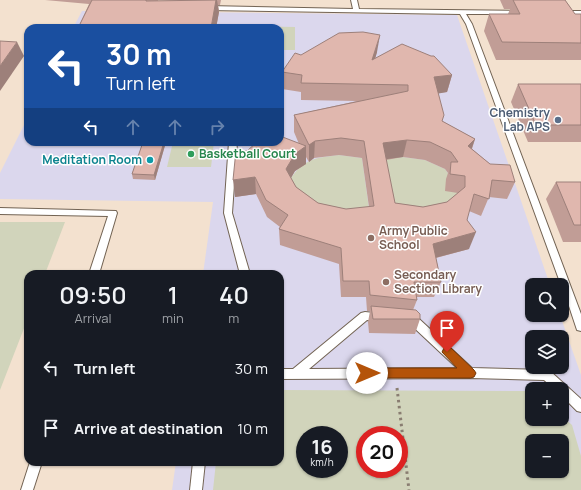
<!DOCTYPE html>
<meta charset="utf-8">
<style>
:root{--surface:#171b24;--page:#242831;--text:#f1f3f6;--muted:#9ea1a6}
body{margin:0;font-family:Manrope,sans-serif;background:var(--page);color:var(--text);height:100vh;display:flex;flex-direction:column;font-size:15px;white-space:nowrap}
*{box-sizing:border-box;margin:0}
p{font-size:13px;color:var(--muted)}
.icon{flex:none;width:22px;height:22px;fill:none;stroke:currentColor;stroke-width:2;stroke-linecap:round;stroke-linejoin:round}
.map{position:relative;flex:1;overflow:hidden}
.side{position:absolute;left:24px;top:270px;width:260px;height:196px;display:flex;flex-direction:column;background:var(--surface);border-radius:12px;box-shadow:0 1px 3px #0004}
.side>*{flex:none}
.top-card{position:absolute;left:24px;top:24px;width:260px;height:122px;border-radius:12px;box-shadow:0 1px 3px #0004;background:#1a4fa0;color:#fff;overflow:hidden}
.controls{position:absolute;left:525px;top:278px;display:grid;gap:8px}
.controls a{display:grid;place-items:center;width:44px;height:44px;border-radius:8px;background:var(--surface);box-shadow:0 1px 3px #0004;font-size:20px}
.speed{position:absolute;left:296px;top:426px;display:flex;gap:8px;font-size:20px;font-weight:700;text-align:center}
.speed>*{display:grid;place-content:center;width:52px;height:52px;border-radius:50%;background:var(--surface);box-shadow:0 1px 3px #0004;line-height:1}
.speed small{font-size:10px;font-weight:400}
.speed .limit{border:6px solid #d22;background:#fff;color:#111}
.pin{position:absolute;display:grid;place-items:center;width:34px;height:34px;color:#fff;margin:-41px -17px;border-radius:50% 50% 50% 0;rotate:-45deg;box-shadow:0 0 4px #0007}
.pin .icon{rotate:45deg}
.me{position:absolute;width:44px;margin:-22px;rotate:90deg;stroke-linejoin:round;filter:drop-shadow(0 0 3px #0008)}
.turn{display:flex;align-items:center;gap:14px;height:84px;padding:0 16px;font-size:18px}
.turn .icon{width:52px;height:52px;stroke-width:2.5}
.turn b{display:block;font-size:28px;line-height:34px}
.lanes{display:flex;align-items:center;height:38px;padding:0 16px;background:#0003;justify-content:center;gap:20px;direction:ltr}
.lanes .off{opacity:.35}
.eta{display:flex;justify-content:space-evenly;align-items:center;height:68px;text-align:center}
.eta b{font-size:24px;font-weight:600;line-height:28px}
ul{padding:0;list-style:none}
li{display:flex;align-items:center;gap:12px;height:60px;padding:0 16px}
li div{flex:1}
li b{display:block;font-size:15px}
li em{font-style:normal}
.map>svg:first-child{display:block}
.education{fill:#dbd7ed;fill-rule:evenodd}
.green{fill:#d1d4bb;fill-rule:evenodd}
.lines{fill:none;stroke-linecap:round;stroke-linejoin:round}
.lane-casing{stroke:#726353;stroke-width:2}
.path{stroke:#897d71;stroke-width:3;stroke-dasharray:2.5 3.5;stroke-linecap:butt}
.lane{fill:#fff;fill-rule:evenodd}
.wall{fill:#c19d96;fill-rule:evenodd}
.shaded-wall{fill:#9d807a}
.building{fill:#e0b7ae;stroke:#9d807a;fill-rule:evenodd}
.route{fill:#b45309;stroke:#753606}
.service-dot{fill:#5c6f8a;stroke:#fff;stroke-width:1.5}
.leisure-dot{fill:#2e9e5b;stroke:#fff;stroke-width:1.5}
.culture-dot{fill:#0f9aa8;stroke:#fff;stroke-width:1.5}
.education-dot{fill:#8d6e63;stroke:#fff;stroke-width:1.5}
.labels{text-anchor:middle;stroke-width:3;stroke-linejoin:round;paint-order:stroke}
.service-label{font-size:12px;font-weight:bold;fill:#4e5e75;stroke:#fff;text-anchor:end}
.leisure-label{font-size:12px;font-weight:bold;fill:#27864d;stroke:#fff;text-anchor:start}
.culture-label{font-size:12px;font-weight:bold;fill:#0d838f;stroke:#fff;text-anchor:end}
.education-label{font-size:12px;font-weight:bold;fill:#785e54;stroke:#fff;text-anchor:start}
</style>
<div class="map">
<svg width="581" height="490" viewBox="0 0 581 490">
<rect width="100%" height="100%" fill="#f3e1cf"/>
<path class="education" d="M 82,11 L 457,15 L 550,285 L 532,285 L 532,315 L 560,315 L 581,375 L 581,490 L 172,490 L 176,462 L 280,462 L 280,274 L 203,274 L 213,202 L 0,199 L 0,173 L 28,117 L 28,142 L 280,142 L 280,28 L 73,28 ZM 532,337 L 562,337 L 562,367 L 532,367 ZM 532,389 L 562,389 L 562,419 L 532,419 ZM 305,435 L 339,435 L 339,469 L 305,469 ZM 365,435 L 399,435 L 399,469 L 365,469 ZM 532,441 L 562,441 L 562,471 L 532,471 Z"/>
<g class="green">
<polygon points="233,26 295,27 295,50 280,50 280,28 233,28"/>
<polygon points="173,142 214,142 211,167 167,167"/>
<path d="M 339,155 L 362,158 L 371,223 L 344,226 L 286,186 C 301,160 311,158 339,155 Z"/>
<polygon points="403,157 425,160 445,169 458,187 459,204 392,220 380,160"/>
<polygon points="0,222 65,222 45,274 28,274 28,318 0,390"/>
<path d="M 280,390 L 532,391 L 532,419 L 562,419 L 562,416 L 572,425 L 581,456 L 581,490 L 213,490 L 216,462 L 280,462 ZM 305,435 L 339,435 L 339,469 L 305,469 ZM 365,435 L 399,435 L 399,469 L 365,469 ZM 532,441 L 562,441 L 562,471 L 532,471 Z"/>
</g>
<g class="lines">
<defs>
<g id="lane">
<polygon points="351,0 357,0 359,9 522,11 522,13 520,14 466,14 472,24 581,314 581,331 577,330 562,285 561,285 466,24 460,14 207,10 204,8 207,6 353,9"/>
<polygon points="562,11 581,11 581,15 560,14 560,12"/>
<polygon points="229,142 237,142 232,213 250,274 240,274 224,213"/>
<polygon points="0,208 116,211 117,213 99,274 89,274 108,216 0,214"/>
<polygon points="365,312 384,314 385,317 384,320 380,321 367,320 309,369 457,368 410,324 405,322 404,319 405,316 409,315 417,317 472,368 546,370 550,371 581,399 581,412 577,411 562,396 562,389 554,389 544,380 470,378 280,379 280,369 293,369 361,313"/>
<polygon points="30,462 42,462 33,490 21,490"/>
<polygon points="193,462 205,462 202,490 190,490"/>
</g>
</defs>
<use href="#lane" class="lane-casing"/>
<polyline class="path" points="397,388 409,490"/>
<use href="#lane" class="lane"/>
</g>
<g class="wall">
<polygon points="45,0 158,0 158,1 221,0 220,5 218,5 219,12 216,28 78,28 89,4"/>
<polygon points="500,0 565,0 575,14 581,14 581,60 496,60 484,31 489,14 508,14 510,9 504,9"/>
<path d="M 377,52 L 375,58 L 452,75 L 447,92 L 438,93 L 442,121 L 475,139 L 472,149 L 490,164 L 515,182 L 507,199 L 489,197 L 481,216 L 469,211 L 467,220 L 469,249 L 436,258 L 441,282 L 434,297 L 416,297 L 417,300 L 413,310 L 420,319 L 415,334 L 369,333 L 368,322 L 370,311 L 367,311 L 366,297 L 341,297 L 339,264 L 280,245 L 279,229 L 280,227 L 267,217 L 256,194 L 235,197 L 247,151 L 299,144 L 294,132 L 294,115 L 357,101 L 301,100 L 301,92 L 282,89 L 282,72 L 301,55 ZM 339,155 L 362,158 L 369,207 L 346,209 L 318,203 L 296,187 L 291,178 L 295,171 L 306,164 L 306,157 L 309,162 L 314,158 ZM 403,157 L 425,160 L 445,169 L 448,173 L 446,179 L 445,191 L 458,193 L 447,202 L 423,207 L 395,203 L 386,160 Z"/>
<polygon points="518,84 581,84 581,142 528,142 511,102"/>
<polygon points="143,142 166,142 155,180 133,179 132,174"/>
<polygon points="556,182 581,182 581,242 563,242 546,199"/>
</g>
<g class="shaded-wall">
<polygon points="216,0 217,0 219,12 216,28 211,28"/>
<polygon points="380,35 377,52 370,77 372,60"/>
<polygon points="17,42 24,56 0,91 0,66"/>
<polygon points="452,75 447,92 430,95 434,77"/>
<polygon points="475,139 469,156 468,146"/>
<polygon points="407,140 403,157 380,160 383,143"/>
<polygon points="315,141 314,158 309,162 309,145"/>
<polygon points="164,142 166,142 155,180 154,175"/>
<polygon points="306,146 306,164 295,171 286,186 286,169 295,154"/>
<polygon points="255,177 256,194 235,197 233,180"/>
<polygon points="476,232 469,249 427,260 433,244"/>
</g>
<g class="building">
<polygon points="92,0 146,0 146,1 216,0 211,28 78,28"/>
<polygon points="513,0 565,0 575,14 581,14 581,43 502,42 489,14 520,14"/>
<path d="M 363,32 L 380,35 L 372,60 L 402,44 L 431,56 L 434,56 L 452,75 L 434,77 L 444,115 L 442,121 L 475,139 L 468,146 L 490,164 L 510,165 L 515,182 L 492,180 L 489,199 L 474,194 L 467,220 L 476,232 L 433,244 L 441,282 L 414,282 L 417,300 L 370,295 L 369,281 L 343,281 L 341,248 L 279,229 L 288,215 L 266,200 L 255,177 L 233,180 L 236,150 L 247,151 L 257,142 L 280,142 L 280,136 L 306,146 L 295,154 L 286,169 L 296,187 L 318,203 L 346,209 L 374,206 L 364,141 L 341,138 L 315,141 L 309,145 L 294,115 L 408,91 L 408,85 L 301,83 L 302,75 L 282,72 L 295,53 L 301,55 L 339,33 ZM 407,140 L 430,142 L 451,152 L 458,162 L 451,162 L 450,174 L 465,176 L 465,187 L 447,202 L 423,207 L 395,203 L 383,143 Z"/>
<polygon points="0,41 17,42 0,66"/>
<polygon points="518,84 581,84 581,125 536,125"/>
<polygon points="143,142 164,142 154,175 132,174"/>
<polygon points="556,182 581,182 581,225 574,225"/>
<polygon points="371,306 416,310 420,314 420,319 373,319"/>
</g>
<polygon class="route" points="447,347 451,348 474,370 476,373 474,377 470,378 367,378 363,377 362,373 363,370 367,368 457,368 442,352 444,348"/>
<circle class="service-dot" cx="558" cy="120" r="4"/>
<circle class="leisure-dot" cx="191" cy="154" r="4"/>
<circle class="culture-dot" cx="150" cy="160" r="4"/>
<g class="education-dot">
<circle cx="371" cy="238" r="4"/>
<circle cx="386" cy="282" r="4"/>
</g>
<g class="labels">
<g class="service-label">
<text x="550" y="117">Chemistry<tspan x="550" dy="14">Lab APS</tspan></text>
</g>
<g class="leisure-label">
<text x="199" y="158">Basketball Court</text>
</g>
<g class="culture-label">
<text x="142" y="164">Meditation Room</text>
</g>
<g class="education-label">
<text x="379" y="235">Army Public<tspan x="379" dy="14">School</tspan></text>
<text x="394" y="279">Secondary<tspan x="394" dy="14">Section Library</tspan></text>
</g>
</g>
</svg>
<div class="controls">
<a><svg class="icon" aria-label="search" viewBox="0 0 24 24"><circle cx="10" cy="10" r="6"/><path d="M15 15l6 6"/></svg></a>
<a><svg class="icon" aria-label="layers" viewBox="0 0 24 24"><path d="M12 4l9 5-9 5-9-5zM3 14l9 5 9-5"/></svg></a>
<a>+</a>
<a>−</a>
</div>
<div class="speed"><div>16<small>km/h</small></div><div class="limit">20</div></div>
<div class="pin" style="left:447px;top:352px;background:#d93025"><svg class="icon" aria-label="arrive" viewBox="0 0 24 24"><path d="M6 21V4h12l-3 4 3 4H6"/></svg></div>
<svg class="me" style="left:367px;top:373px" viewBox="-20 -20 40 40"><circle r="19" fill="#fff"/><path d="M0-13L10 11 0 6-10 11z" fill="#b45309"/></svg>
<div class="top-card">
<div class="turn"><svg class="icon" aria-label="left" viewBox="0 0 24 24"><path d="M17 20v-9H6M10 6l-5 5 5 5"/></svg><div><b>30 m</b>Turn left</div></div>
<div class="lanes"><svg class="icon" aria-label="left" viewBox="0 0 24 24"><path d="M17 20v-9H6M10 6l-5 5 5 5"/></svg><svg class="icon off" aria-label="ahead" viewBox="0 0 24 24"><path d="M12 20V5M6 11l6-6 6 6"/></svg><svg class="icon off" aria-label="ahead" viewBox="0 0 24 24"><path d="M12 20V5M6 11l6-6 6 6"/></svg><svg class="icon off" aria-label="right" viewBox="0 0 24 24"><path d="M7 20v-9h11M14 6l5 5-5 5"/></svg></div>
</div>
<section class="side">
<div class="eta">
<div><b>09:50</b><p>Arrival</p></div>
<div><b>1</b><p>min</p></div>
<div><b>40</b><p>m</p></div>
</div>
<ul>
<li><svg class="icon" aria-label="left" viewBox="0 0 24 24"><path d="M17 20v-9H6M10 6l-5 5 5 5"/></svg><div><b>Turn left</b></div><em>30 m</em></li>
<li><svg class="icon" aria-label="arrive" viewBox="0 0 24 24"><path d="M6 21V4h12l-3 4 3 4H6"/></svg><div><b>Arrive at destination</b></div><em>10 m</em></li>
</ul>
</section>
</div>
